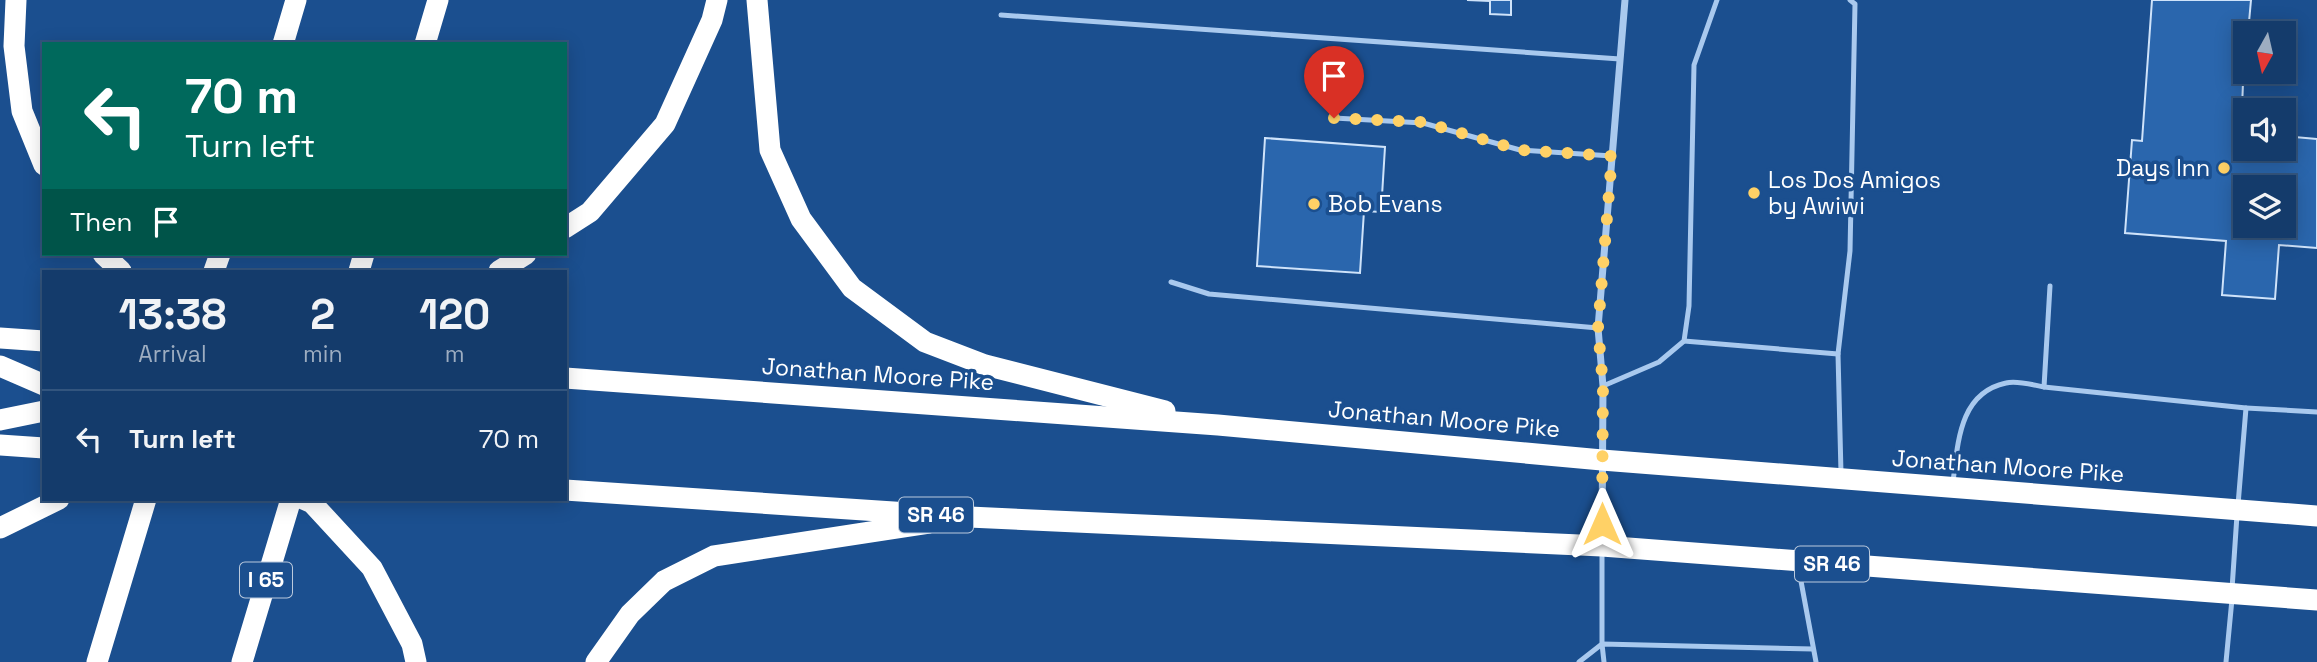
<!DOCTYPE html>
<style>
:root{--surface:#143b6b;--page:#214673;--text:#f1f3f6;--muted:#9dadc1;--line:#33557e}
body{margin:0;font-family:"Space Grotesk",sans-serif;background:var(--page);color:var(--text);height:100vh;display:flex;flex-direction:column;font-size:26px;white-space:nowrap}
*{box-sizing:border-box;margin:0}
p{font-size:23px;color:var(--muted)}
.icon{flex:none;width:38px;height:38px;fill:none;stroke:currentColor;stroke-width:2;stroke-linecap:round;stroke-linejoin:round}
.map{position:relative;flex:1;overflow:hidden}
.sheet{position:absolute;left:42px;top:270px;width:525px;height:231px;display:flex;flex-direction:column;background:var(--surface);border-radius:0px;box-shadow:0 4px 18px #0003,0 0 0 2px var(--line)}
.sheet>*{flex:none}
.banner{position:absolute;left:42px;top:42px;width:525px;height:214px;border-radius:0px;box-shadow:0 4px 18px #0003,0 0 0 2px var(--line);background:#00695c;color:#fff;overflow:hidden}
.needle{width:46px;rotate:188deg}
.buttons{position:absolute;left:2233px;top:21px;display:grid;gap:14px}
.buttons a{display:grid;place-items:center;width:63px;height:63px;border-radius:0px;background:var(--surface);box-shadow:0 4px 18px #0003,0 0 0 2px var(--line);font-size:35px}
.pin{position:absolute;display:grid;place-items:center;width:60px;height:60px;color:#fff;margin:-72px -30px;border-radius:50% 50% 50% 0;rotate:-45deg;box-shadow:0 0 7px #0007}
.pin .icon{rotate:45deg}
.me{position:absolute;width:77px;margin:-38px;rotate:0deg;stroke-linejoin:round;filter:drop-shadow(0 0 5px #0008)}
.turn{display:flex;align-items:center;gap:24px;height:147px;padding:0 28px;font-size:32px}
.turn .icon{width:91px;height:91px;stroke-width:2.5}
.turn b{display:block;font-size:49px;line-height:60px}
.then{display:flex;align-items:center;height:66px;padding:0 28px;background:#0003;gap:14px;font-size:26px}
.eta{display:flex;justify-content:space-evenly;align-items:center;height:119px;text-align:center}
.eta b{font-size:42px;font-weight:800;line-height:49px}
ul{padding:0;list-style:none}
li{display:flex;align-items:center;gap:21px;height:98px;padding:0 28px;border-top:2px solid var(--line)}
li div{flex:1}
li b{display:block;font-size:26px}
li em{font-style:normal}
.map>svg:first-child{display:block}
.building{fill:#2a66ad;stroke:#cfe3fa;stroke-width:2;fill-rule:evenodd}
.lines{fill:none;stroke-linecap:round;stroke-linejoin:round}
.lane{stroke:#a9c9ee;stroke-width:5}
.street{stroke:#a9c9ee;stroke-width:7}
.highway{stroke:#fff;stroke-width:21}
.route{stroke:#ffd166;stroke-width:12;stroke-dasharray:0 21.6}
.poi-dot{fill:#ffd166;stroke:#1b4f8f;stroke-width:2.5}
.labels{text-anchor:middle;stroke-width:7;stroke-linejoin:round;paint-order:stroke}
.shield{fill:#1b4f8f;stroke:#bbcadd;stroke-width:2}
.shield-label{font-size:21px;font-weight:bold;fill:#fff}
.poi-label{font-size:23px;fill:#fff;stroke:#1b4f8f;text-anchor:start}
.street-label{font-size:23px;fill:#fff;stroke:#1b4f8f}
</style>
<div class="map">
<svg width="2317" height="662" viewBox="0 0 2317 662">
<rect width="100%" height="100%" fill="#1b4f8f"/>
<g class="building">
<polygon points="1467,0 1511,0 1511,15 1490,14 1490,1"/>
<path d="M 2152,0 L 2251,0 L 2248,33 L 2245,33 L 2241,133 L 2245,133 L 2245,149 L 2284,149 L 2284,136 L 2317,139 L 2317,248 L 2279,245 L 2275,299 L 2222,295 L 2226,241 L 2125,233 L 2132,140 L 2142,141 ZM 2245,187 L 2284,187 L 2284,226 L 2245,226 Z"/>
<polygon points="1265,138 1385,147 1381,212 1364,211 1360,273 1257,266"/>
</g>
<g class="lines">
<g class="lane">
<polyline points="1001,15 1620,59"/>
<polyline points="1334,118 1423,123 1520,150 1612,156"/>
<polyline points="1171,282 1209,294 1598,328"/>
<polyline points="2050,286 2044,387 2246,408 2238,505"/>
<polyline points="1684,341 1838,354"/>
<polyline points="1603,386 1659,362 1684,341 1689,306 1694,65 1717,0"/>
<polyline points="2246,408 2317,412"/>
<polyline points="1841,473 1838,354 1850,251 1855,4 1850,0"/>
<path d="M 1953,482 C 1958,443 1959,393 2006,383 C 2017,380 2033,385 2044,387"/>
<polyline points="1798,565 1816,662"/>
<polyline points="2232,589 2237,515"/>
<polyline points="1579,662 1602,644 1602,552"/>
<polyline points="1604,662 1602,644 1813,649"/>
<polyline points="2226,662 2232,599"/>
</g>
<polyline class="street" points="1602,545 1603,386 1598,328 1625,0"/>
<g class="highway">
<polyline points="16,0 14,46 22,111 44,165"/>
<polyline points="757,0 770,150 801,219 852,288 925,342 985,365 1165,411"/>
<polyline points="283,44 296,0"/>
<polyline points="425,44 438,0"/>
<polyline points="565,228 590,212 665,124 712,20 717,0"/>
<polyline points="103,254 121,271"/>
<polyline points="214,271 220,254"/>
<polyline points="359,271 364,254"/>
<polyline points="499,271 526,254"/>
<polyline points="0,338 44,341"/>
<polyline points="0,366 44,385"/>
<polyline points="565,378 1218,425 1602,460 2317,516"/>
<polyline points="0,420 44,411"/>
<polyline points="0,445 44,448"/>
<polyline points="565,490 969,517 1602,546 2317,600"/>
<polyline points="303,499 312,503 372,568 412,644 416,662"/>
<polyline points="0,528 59,499"/>
<polyline points="97,662 146,499"/>
<polyline points="242,662 291,499"/>
<polyline points="596,662 630,614 664,581 714,556 929,523"/>
</g>
</g>
<g class="lines">
<polyline class="route" points="1334,118 1423,122 1520,150 1612,156 1598,328 1603,386 1602,524"/>
</g>
<g class="poi-dot">
<circle cx="2224" cy="168" r="7"/>
<circle cx="1754" cy="193" r="7"/>
<circle cx="1314" cy="204" r="7"/>
</g>
<g class="labels">
<g class="shield">
<rect x="899" y="497.5" width="74" height="35" rx="5"/>
<rect x="1795" y="546.5" width="74" height="35" rx="5"/>
<rect x="240" y="562.5" width="52" height="35" rx="5"/>
</g>
<g class="shield-label">
<text x="936" y="522">SR 46</text>
<text x="1832" y="571">SR 46</text>
<text x="266" y="587">I 65</text>
</g>
<g class="poi-label">
<text x="2210" y="176" text-anchor="end">Days Inn</text>
<text x="1768" y="188">Los Dos Amigos<tspan x="1768" dy="26">by Awiwi</tspan></text>
<text x="1328" y="212">Bob Evans</text>
</g>
<g class="street-label">
<text transform="translate(878 374) rotate(4)" y="8">Jonathan Moore Pike</text>
<text transform="translate(1444 419) rotate(5)" y="8">Jonathan Moore Pike</text>
<text transform="translate(2008 466) rotate(4)" y="8">Jonathan Moore Pike</text>
</g>
</g>
</svg>
<div class="buttons">
<a><svg class="needle" viewBox="-14 -14 28 28"><path d="M0-13l5 13h-10z" fill="#e53935"/><path d="M0 13l5-13h-10z" fill="#9dadc1"/></svg></a>
<a><svg class="icon" aria-label="sound" viewBox="0 0 24 24"><path d="M4 9h4l5-4v14l-5-4H4zM17 9q2 3 0 6"/></svg></a>
<a><svg class="icon" aria-label="layers" viewBox="0 0 24 24"><path d="M12 4l9 5-9 5-9-5zM3 14l9 5 9-5"/></svg></a>
</div>
<div class="pin" style="left:1334px;top:118px;background:#d93025"><svg class="icon" aria-label="arrive" viewBox="0 0 24 24"><path d="M6 21V4h12l-3 4 3 4H6"/></svg></div>
<svg class="me" style="left:1602px;top:524px" viewBox="-20 -20 40 40"><path d="M0-17L14 15 0 8-14 15z" fill="#ffd166" stroke="#fff" stroke-width="4"/></svg>
<div class="banner">
<div class="turn"><svg class="icon" aria-label="left" viewBox="0 0 24 24"><path d="M17 20v-9H6M10 6l-5 5 5 5"/></svg><div><b>70 m</b>Turn left</div></div>
<div class="then">Then<svg class="icon" aria-label="arrive" viewBox="0 0 24 24"><path d="M6 21V4h12l-3 4 3 4H6"/></svg></div>
</div>
<section class="sheet">
<div class="eta">
<div><b>13:38</b><p>Arrival</p></div>
<div><b>2</b><p>min</p></div>
<div><b>120</b><p>m</p></div>
</div>
<ul>
<li><svg class="icon" aria-label="left" viewBox="0 0 24 24"><path d="M17 20v-9H6M10 6l-5 5 5 5"/></svg><div><b>Turn left</b></div><em>70 m</em></li>
</ul>
</section>
</div>
